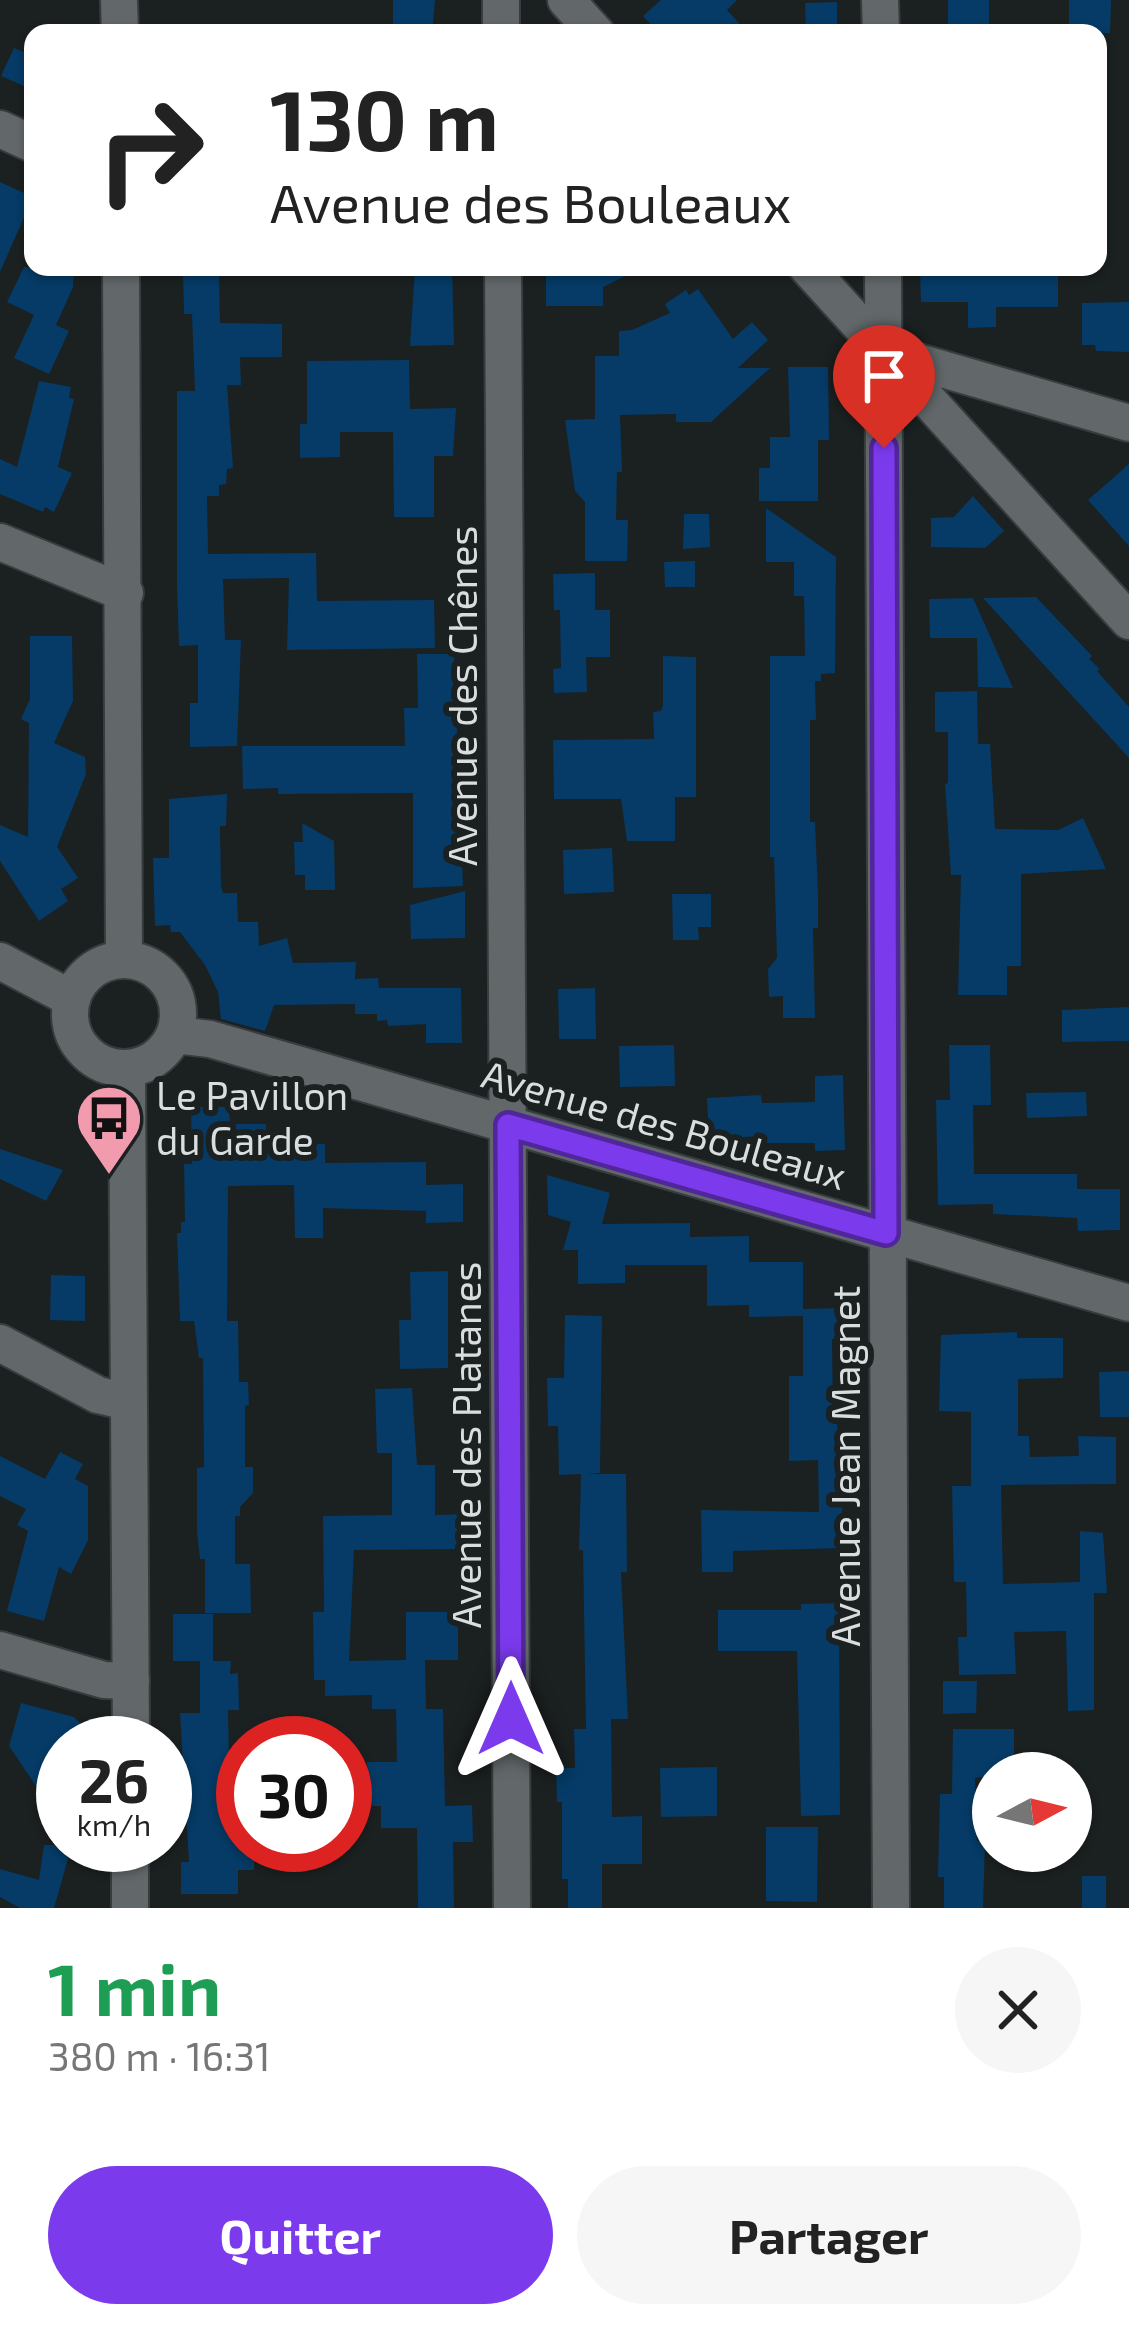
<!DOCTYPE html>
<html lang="fr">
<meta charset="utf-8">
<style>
:root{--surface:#fff;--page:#f6f6f6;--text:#222;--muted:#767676;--accent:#7c3aed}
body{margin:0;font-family:"Exo 2",sans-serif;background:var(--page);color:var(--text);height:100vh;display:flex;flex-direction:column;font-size:45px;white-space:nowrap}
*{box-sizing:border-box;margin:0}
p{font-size:39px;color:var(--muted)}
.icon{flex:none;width:66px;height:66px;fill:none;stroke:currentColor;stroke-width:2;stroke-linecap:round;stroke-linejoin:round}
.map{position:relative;height:1908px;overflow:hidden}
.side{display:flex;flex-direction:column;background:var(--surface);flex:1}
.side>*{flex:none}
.hud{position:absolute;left:24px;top:24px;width:1083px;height:252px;border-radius:24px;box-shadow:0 3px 9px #0004;background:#fff;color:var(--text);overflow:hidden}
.needle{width:78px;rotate:83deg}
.buttons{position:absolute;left:972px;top:1752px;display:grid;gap:24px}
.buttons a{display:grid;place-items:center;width:120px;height:120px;border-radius:50%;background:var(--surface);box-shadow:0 3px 9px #0004;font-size:60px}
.speed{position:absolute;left:36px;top:1716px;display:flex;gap:24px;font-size:60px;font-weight:700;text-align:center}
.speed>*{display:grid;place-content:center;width:156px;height:156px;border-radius:50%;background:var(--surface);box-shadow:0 3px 9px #0004;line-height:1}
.speed small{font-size:30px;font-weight:400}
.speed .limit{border:18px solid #d22;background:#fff;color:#111}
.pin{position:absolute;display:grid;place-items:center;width:102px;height:102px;color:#fff;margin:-123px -51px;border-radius:50% 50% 50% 0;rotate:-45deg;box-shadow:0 0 12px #0007}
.pin .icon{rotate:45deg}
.me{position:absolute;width:132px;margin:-66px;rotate:0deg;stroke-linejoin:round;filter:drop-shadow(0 0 9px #0008)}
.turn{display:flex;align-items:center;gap:42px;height:252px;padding:0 48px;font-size:54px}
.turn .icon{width:156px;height:156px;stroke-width:2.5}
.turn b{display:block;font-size:84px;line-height:102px}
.round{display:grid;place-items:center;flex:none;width:126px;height:126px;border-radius:63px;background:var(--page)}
.overview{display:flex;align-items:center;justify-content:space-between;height:204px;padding:0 48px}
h1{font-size:72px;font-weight:700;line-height:90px;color:#1e9e55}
.primary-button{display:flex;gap:24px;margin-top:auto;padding:24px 48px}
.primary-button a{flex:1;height:138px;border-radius:72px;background:var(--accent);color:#fff;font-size:48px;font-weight:700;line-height:138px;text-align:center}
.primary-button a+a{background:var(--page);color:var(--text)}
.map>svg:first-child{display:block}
.building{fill:#053b66}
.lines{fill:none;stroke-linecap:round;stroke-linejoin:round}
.street-casing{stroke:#393c3e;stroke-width:40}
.street{stroke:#62686a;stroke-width:36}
.route-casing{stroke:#51269a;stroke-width:30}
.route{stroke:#7c3aed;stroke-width:21}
.labels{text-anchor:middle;stroke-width:12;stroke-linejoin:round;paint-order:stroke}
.street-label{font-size:39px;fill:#d9ddde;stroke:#1b2021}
.poi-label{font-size:39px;fill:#d9ddde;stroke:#1b2021;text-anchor:start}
</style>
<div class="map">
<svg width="1129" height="1908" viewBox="0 0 1129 1908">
<rect width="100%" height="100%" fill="#1b2021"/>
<g class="building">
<polygon points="393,0 435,0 432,33 393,33"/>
<polygon points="661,0 737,0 727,10 748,33 659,33 643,16"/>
<rect x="948" y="0" width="41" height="33"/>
<polygon points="1069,0 1111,0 1110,33 1069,33"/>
<polygon points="837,2 837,33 806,33 805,3"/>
<polygon points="14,48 33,56 33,90 1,76"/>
<polygon points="0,182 33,197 0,272"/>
<polygon points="24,267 74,267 73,287 56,325 69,331 49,374 14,358 34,315 7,302"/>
<polygon points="415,267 452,267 454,345 410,346"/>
<polygon points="546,267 643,267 603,287 603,306 546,306"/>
<polygon points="920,267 1058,267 1058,307 996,307 996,327 968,328 968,302 921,302"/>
<polygon points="219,271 220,323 282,324 282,357 240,357 241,385 227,385 233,468 227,469 226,484 219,485 219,496 207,496 208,554 316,553 317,601 434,600 435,648 287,650 289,578 223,579 225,640 241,640 237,746 190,747 190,703 198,703 198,645 179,646 177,586 177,391 195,391 192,314 184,314 183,272"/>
<polygon points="698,289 733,339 752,322 768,340 738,368 770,368 711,422 676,422 676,414 620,415 622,472 617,472 616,520 628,520 627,561 585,561 585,502 575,491 565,420 595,419 595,356 619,356 619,331 632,330 670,313 665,304 686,290 689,295"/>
<polygon points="1129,302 1129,352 1096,351 1095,345 1082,345 1082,303"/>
<polygon points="409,360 410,409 456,408 453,456 434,456 434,517 394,517 393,432 340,432 340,457 300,458 300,424 307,424 307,361"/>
<polygon points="788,367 828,367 829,440 818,440 818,501 759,501 759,468 770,468 770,437 790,437"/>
<polygon points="39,381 71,387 69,398 74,399 58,467 72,473 54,512 45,507 43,512 0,494 0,459 17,467"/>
<polygon points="1129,464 1129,546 1088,500"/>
<polygon points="973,496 1004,531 985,548 931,547 931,518 954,517"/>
<polygon points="766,508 836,557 835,673 821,674 821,681 815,681 816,720 810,720 810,822 815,822 818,893 818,928 813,928 815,1018 783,1018 783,996 769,997 768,969 777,958 774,857 770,857 770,656 805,656 804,596 794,596 794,562 766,562"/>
<polygon points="684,514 709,514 710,547 683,549"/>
<polygon points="695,561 695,587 665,587 664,562"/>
<polygon points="595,573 595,610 610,610 610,657 586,657 587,692 554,693 553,669 561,668 560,610 554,610 553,574"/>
<polygon points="1036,597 1092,656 1089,659 1100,669 1097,671 1129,707 1129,758 983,598"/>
<polygon points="973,598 1013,688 978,687 977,638 930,638 929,599"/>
<polygon points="30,636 72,636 73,701 54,743 85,757 86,774 57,847 78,878 61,889 68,901 39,921 0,861 0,825 28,837 29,723 21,719 30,699"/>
<polygon points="417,654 454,654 463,886 413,888 413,793 278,794 278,788 243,789 242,746 405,746 404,708 418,708"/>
<polygon points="663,656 696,657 696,797 675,797 675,841 627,841 621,799 554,799 553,740 654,739 653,712 661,711 663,705"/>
<polygon points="977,691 978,744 990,744 995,829 1058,830 1083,818 1106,869 1021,874 1021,966 1007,966 1007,995 958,995 961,875 951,875 945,784 948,783 948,732 935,732 935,692"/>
<polygon points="227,794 226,826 220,826 221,886 223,893 237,893 238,922 258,922 259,946 287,938 293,963 356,962 355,979 378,978 379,988 461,988 462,1043 426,1043 426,1024 388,1026 387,1020 377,1021 377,1014 355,1014 355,1004 274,1005 265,1031 221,1019 218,992 205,965 180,932 171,932 170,925 155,926 153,858 169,858 169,799"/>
<polygon points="302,823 334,841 335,890 305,890 305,875 295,875 294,842 303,842"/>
<polygon points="612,848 614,892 564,894 563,850"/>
<polygon points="465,891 465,938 411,939 410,905"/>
<polygon points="672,894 711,894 711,927 698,927 699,940 673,940"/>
<polygon points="595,988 596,1039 559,1039 558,989"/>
<polygon points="1129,1007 1129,1041 1062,1042 1062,1010"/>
<polygon points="674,1045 675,1086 620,1087 619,1046"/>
<polygon points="949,1045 990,1045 991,1105 973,1105 974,1174 1077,1174 1077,1189 1120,1189 1120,1230 1078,1231 1077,1218 993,1214 993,1204 938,1205 936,1100 950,1100"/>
<polygon points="843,1075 845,1150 815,1151 815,1143 762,1143 762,1136 709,1139 707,1098 761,1095 762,1103 815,1102 815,1076"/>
<polygon points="1086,1092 1087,1116 1027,1118 1026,1093"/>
<polygon points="191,1107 229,1107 230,1124 266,1124 266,1144 325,1144 325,1163 426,1162 426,1185 463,1184 463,1222 426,1223 426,1211 323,1208 323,1238 295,1238 294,1185 228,1186 227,1321 238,1321 239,1382 248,1382 249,1405 245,1406 245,1467 253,1467 253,1493 240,1507 240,1516 235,1516 235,1564 250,1564 251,1613 205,1613 205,1559 200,1559 197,1532 197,1468 204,1467 203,1358 199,1358 194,1321 180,1321 177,1233 181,1233 181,1222 185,1222 184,1164 192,1164"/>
<polygon points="0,1149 63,1170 46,1201 0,1179"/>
<polygon points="547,1175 610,1193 602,1224 690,1223 690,1237 749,1236 749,1262 803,1262 803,1309 845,1308 846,1339 832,1339 833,1424 837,1424 841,1455 843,1548 733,1551 733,1572 702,1572 701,1510 819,1512 818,1460 789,1461 789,1376 803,1376 803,1316 749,1317 749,1305 707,1306 707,1265 625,1265 625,1283 578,1284 578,1250 563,1250 571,1222 548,1215"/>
<polygon points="448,1271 448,1368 400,1369 399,1320 411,1320 410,1272"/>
<polygon points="51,1275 85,1276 85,1321 50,1320"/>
<polygon points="565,1315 602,1316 600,1473 587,1474 626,1474 627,1572 621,1572 628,1719 611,1719 612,1817 642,1816 642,1864 602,1864 602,1908 568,1908 568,1879 562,1879 562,1802 557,1802 556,1768 575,1768 574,1729 586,1729 583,1550 579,1550 581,1474 559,1475 558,1426 548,1426 547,1378 564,1378"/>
<polygon points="1017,1332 1017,1338 1063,1338 1063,1378 1018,1379 1018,1436 1029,1436 1030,1457 1079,1456 1078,1436 1116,1437 1116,1484 1001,1485 1003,1584 1080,1582 1080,1531 1103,1533 1107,1593 1094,1593 1094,1710 1068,1711 1066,1631 1014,1632 1016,1674 959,1675 958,1637 967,1637 966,1582 954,1582 952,1486 971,1486 971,1412 939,1411 941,1335"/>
<polygon points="1129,1371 1129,1417 1100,1417 1099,1372"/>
<polygon points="412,1388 417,1465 435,1465 435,1515 469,1514 469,1549 354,1550 349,1661 406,1660 406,1612 458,1612 458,1660 425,1660 426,1709 443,1709 445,1806 472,1805 473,1842 453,1842 454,1908 418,1908 417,1828 381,1828 381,1806 368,1806 367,1762 397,1762 396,1709 372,1709 372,1695 325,1696 325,1680 314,1680 313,1612 324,1612 323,1516 392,1515 392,1453 377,1453 375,1389"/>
<polygon points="60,1452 83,1464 75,1479 88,1486 88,1540 71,1574 59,1567 44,1621 7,1611 28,1531 17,1525 26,1509 0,1496 0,1456 45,1479"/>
<polygon points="839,1603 840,1815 801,1816 797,1651 718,1651 718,1610 801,1610 801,1604"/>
<polygon points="173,1614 213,1614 213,1661 231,1661 230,1674 238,1673 239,1710 228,1710 229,1760 242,1760 243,1845 254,1845 254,1870 238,1870 238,1894 181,1894 181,1862 189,1862 180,1713 200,1713 200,1661 173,1661"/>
<polygon points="943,1681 977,1681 976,1713 943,1714"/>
<polygon points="21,1703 74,1717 80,1723 80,1743 63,1743 63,1786 36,1786 9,1746"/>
<polygon points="953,1729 1014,1729 1014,1773 975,1778 977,1841 985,1841 983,1908 944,1908 944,1877 938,1877 940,1794 952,1794"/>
<polygon points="717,1767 717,1816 661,1817 660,1768"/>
<polygon points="766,1827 818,1827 817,1902 766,1901"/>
<polygon points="44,1845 72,1845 54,1908 20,1908 0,1897 0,1869 39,1880"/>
<rect x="1082" y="1876" width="24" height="32"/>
</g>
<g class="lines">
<defs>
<g id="street">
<polyline points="119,0 120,33"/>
<polyline points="501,0 501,33"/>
<polyline points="566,0 596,33"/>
<polyline points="880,0 881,33"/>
<polyline points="0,129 33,144"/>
<polyline points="121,267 124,960"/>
<polyline points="503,267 512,1908"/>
<polyline points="807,267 1129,621"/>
<polyline points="883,267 891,1908"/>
<polyline points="887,353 1129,423"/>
<polyline points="0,542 125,593"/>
<circle cx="124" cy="1014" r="54"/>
<polyline points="0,961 72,999"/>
<polyline points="175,1035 210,1039 1129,1303"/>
<polyline points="127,1069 131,1743"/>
<polyline points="0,1343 98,1395 128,1402"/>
<polyline points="0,1650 104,1680 131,1681"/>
<polyline points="130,1908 130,1845"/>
</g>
</defs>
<use href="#street" class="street-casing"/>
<use href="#street" class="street"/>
</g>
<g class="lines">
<defs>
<polyline id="route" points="511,1719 508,1125 886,1233 884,448"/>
</defs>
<use href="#route" class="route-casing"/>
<use href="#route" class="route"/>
</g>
<defs>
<symbol id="bus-pin" viewBox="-11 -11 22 30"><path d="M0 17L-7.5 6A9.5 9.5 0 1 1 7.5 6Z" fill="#f29aae" stroke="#1b2021"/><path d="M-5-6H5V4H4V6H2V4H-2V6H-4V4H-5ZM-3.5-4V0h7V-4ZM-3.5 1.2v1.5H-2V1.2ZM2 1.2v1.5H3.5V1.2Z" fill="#111"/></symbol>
</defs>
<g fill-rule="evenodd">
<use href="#bus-pin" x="71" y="1080" width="76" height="104"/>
</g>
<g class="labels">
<g class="street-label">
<text transform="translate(463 696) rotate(-90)" y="14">Avenue des Chênes</text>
<text transform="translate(664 1125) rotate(16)" y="14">Avenue des Bouleaux</text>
<text transform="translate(467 1445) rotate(-90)" y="14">Avenue des Platanes</text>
<text transform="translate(846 1466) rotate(-90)" y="14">Avenue Jean Magnet</text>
</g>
<g class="poi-label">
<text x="156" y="1110">Le Pavillon<tspan x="156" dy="45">du Garde</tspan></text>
</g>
</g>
</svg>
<div class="buttons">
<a><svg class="needle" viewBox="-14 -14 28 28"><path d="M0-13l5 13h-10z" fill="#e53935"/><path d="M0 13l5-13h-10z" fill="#767676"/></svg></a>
</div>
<div class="speed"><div>26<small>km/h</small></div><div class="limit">30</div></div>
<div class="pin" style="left:884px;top:448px;background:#d93025"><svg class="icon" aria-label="arrive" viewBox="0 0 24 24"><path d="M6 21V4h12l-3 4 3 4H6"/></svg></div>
<svg class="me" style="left:511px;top:1719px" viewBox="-20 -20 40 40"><path d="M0-17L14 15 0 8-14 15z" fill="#7c3aed" stroke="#fff" stroke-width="4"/></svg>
<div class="hud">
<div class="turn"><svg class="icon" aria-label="right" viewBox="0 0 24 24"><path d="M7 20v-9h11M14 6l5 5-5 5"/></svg><div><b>130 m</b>Avenue des Bouleaux</div></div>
</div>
</div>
<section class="side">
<div class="overview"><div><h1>1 min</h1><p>380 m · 16:31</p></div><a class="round"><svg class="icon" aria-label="close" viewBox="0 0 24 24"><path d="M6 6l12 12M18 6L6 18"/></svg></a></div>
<div class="primary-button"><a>Quitter</a><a>Partager</a></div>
</section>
